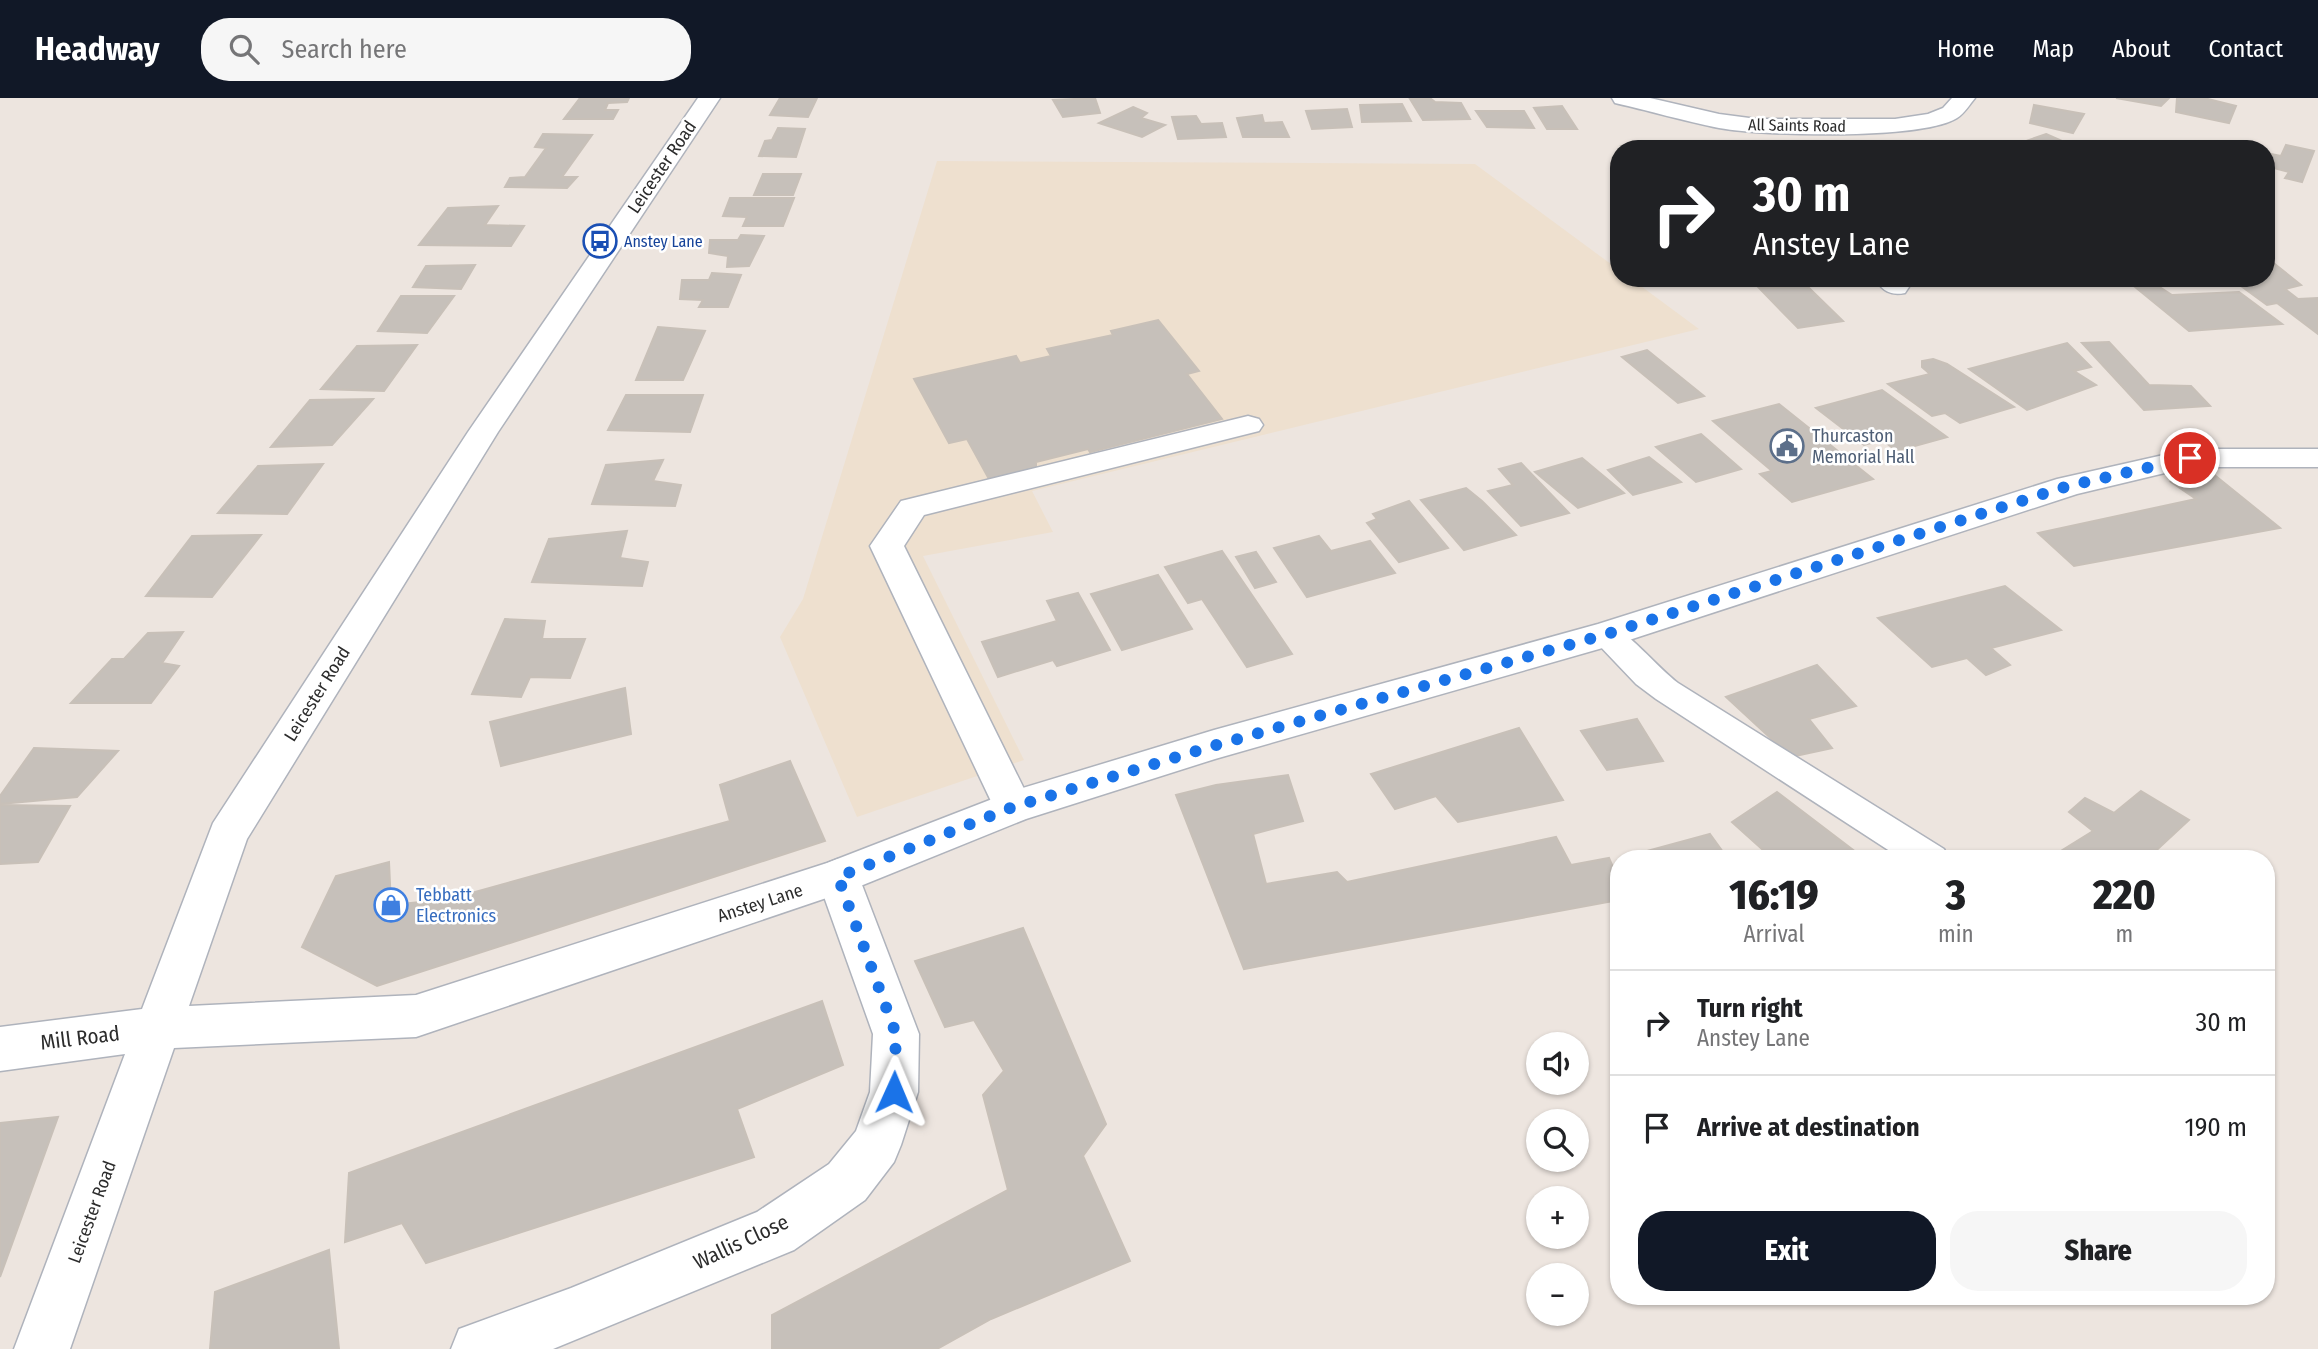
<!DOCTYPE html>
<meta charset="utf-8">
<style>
:root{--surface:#fff;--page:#f6f6f6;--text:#202124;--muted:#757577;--line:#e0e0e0;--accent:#111827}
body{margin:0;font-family:"Fira Sans Condensed",sans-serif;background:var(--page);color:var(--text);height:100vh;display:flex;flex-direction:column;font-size:26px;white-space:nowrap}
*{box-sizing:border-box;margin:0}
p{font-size:23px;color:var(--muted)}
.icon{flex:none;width:38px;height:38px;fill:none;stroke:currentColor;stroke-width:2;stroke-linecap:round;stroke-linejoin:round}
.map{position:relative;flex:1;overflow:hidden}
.drawer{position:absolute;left:1610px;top:752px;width:665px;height:455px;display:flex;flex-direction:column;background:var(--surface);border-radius:28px;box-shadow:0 2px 5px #0004}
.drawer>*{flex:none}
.hud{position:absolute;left:1610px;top:42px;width:665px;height:147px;border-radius:28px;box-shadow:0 2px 5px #0004;background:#202124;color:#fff;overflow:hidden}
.buttons{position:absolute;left:1526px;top:934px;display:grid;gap:14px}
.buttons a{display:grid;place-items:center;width:63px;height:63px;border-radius:50%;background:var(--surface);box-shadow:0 2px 5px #0004;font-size:35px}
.pin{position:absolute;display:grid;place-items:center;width:60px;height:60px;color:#fff;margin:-30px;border:4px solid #fff;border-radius:50%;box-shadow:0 2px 7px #0007}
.me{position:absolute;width:77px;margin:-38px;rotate:1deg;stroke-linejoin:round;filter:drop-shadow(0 0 5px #0008)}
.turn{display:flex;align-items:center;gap:24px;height:147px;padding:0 28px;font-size:32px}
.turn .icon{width:91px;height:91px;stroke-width:2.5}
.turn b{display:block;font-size:49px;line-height:60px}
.eta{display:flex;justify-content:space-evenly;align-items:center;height:119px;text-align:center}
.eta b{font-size:42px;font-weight:800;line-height:49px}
.action{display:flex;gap:14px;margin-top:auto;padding:14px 28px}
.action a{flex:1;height:80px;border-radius:28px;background:var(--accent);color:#fff;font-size:28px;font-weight:800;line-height:80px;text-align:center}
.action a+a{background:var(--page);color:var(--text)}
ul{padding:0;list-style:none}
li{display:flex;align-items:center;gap:21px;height:105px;padding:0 28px;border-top:2px solid var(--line)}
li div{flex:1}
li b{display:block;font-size:26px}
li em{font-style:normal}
header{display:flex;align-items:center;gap:42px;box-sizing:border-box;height:98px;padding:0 35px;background:var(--accent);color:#fff}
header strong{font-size:33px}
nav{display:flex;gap:38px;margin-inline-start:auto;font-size:24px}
.search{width:490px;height:63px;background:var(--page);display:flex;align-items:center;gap:18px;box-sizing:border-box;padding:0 24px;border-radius:28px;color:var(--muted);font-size:26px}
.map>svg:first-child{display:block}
.education{fill:#eee0cf}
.building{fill:#c6c0ba;stroke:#c8c0b8;stroke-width:2}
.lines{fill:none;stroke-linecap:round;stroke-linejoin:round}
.lane-casing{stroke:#afb3bc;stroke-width:3}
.street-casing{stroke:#afb3bc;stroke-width:3}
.secondary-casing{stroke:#afb3bc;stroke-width:3}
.lane{fill:#fff;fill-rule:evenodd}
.street{fill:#fff;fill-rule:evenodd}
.secondary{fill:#fff;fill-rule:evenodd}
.route{stroke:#1a73e8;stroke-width:12;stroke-dasharray:0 21.6}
.labels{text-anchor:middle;stroke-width:5;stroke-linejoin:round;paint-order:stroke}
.far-street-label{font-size:16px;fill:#2c2c2c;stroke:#fff}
.far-transit-label{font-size:16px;fill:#164399;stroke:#fff;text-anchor:start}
.street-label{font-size:18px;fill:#2c2c2c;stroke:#fff}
.service-label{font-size:18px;fill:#4e5e75;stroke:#fff;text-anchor:start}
.shop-label{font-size:18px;fill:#366cbe;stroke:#fff;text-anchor:start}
.near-street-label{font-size:21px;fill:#2c2c2c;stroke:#fff}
</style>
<header>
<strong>Headway</strong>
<div class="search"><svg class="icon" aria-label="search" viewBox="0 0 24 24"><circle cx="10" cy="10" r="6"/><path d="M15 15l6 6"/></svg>Search here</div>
<nav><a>Home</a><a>Map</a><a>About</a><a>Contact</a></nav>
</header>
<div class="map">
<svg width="2318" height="1251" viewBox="0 0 2318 1251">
<rect width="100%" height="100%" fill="#ede5df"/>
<polygon class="education" points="937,63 1475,66 1619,172 1619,180 1630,180 1699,231 1032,393 1053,434 923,458 1024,662 857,719 780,539 803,501"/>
<g class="building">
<polygon points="580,0 629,0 627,4 608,5 605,12 618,12 613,21 564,21"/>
<polygon points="780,0 817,0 808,19 770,17"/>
<polygon points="1095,0 1100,15 1063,19 1053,2"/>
<polygon points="1430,0 1435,4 1461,5 1470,21 1423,22 1410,1"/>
<polygon points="2116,0 2169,0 2161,8"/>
<polygon points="2177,0 2204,0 2236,8 2229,25 2176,14"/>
<polygon points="1402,6 1411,23 1362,24 1360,7"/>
<polygon points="2034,7 2084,16 2073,35 2030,25"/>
<polygon points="1562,8 1577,31 1547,31 1534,10"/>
<polygon points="1133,9 1147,15 1141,20 1165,27 1142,39 1099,25"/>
<polygon points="1347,11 1352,29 1312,31 1306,13"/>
<polygon points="1476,13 1524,13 1534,30 1487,29"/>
<polygon points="1262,17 1264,25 1282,24 1289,39 1243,39 1237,20"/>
<polygon points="1196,18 1201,26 1222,25 1226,39 1178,41 1172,19"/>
<polygon points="778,30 805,31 796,59 759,58 765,43 772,42"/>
<polygon points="543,36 592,37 562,79 577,79 567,90 505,89 510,80 525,79 546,50 535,49"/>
<polygon points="2046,36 2080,51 2009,49"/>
<polygon points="1684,43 1697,51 1626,51 1622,48"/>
<polygon points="2286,47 2314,53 2302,84 2285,80 2289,74 2266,68 2266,55 2281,58"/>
<polygon points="763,76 801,76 793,97 754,97"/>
<polygon points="730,100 794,100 783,128 743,128 747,119 723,118"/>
<polygon points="498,108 485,127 524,128 511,148 419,147 448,110"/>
<polygon points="741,137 764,138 749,168 727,169 728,158 709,155 710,142 738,142"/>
<polygon points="2266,159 2301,187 2285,191 2298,201 2318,200 2318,236 2277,205 2267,207 2230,180 2266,180"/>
<polygon points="475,167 461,191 413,189 426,168"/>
<polygon points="712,175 741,177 728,209 699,209 703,202 680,201 682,182 709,182"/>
<polygon points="2155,186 2172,197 2239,194 2282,226 2189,233 2135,189"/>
<polygon points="1807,188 1843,223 1798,230 1759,190"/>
<polygon points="401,198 454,198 427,235 378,233"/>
<polygon points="1158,222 1199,273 1187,276 1222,321 1090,354 1088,351 1036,364 1036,369 989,381 967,341 949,345 914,281 1016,258 1020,265 1051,258 1047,251 1113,237 1111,233"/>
<polygon points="658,229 705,233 683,282 636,282"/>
<polygon points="2109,244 2149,287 2191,288 2210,308 2144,312 2082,245"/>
<polygon points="2067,245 2091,269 2074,273 2096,287 2027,312 1969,271"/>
<polygon points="417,247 384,293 321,291 357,248"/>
<polygon points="1647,252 1704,298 1678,305 1622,259"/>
<polygon points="1933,261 1947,266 2014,309 1960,325 1945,315 1932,318 1888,286 1930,276 1922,269 1922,263"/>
<polygon points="1882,292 1947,339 1897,353 1882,342 1864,347 1816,310"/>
<polygon points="626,297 703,297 690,334 608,332"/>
<polygon points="373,301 332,347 271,349 310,302"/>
<polygon points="1779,306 1873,381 1792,404 1760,376 1772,373 1713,323"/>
<polygon points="1701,336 1741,371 1696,384 1656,349"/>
<polygon points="1649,359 1681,384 1633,397 1608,372"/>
<polygon points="1582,360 1624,395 1578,410 1535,374"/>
<polygon points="663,362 653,383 681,387 675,408 592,406 606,367"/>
<polygon points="1521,365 1569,415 1521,428 1488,393 1513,387 1499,371"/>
<polygon points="323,366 287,416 218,415 258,368"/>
<polygon points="2212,375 2280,430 2074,468 2038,435 2196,401 2171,384"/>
<polygon points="1466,390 1482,403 1516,437 1464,452 1421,402"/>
<polygon points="1409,403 1448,450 1399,464 1367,425 1377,421 1373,416"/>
<polygon points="627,433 620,460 648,464 642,488 532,484 549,441"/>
<polygon points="261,437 212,499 146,498 192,438"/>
<polygon points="1319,438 1331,453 1370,443 1395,475 1307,499 1274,450"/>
<polygon points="1222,453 1292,556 1247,569 1202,501 1188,505 1165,469"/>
<polygon points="1256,454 1276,484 1255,490 1236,459"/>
<polygon points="1158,477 1192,531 1122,552 1091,496"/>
<polygon points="2005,488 2061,532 1991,550 2010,567 1986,577 1967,560 1932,569 1878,520"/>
<polygon points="1078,495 1110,552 1057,568 1053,562 998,579 982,544 1057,523 1047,503"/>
<polygon points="505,521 545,523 542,541 585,541 570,580 530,579 521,599 472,596"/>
<polygon points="183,534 162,565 179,568 151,605 71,605 112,561 124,561 148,535"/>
<polygon points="1817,567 1856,608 1809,621 1832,650 1791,659 1726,599"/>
<polygon points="625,590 631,636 501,668 490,624"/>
<polygon points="1637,621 1663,663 1607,672 1581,633"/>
<polygon points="1519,630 1563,702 1458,724 1436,698 1395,711 1371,676"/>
<polygon points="34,650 118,653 77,699 0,706 0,698"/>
<polygon points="790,663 825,743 377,888 302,849 336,778 389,764 391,807 450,801 730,723 720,687"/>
<polygon points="1288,677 1303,723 1253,736 1266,786 1337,774 1347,784 1556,739 1571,767 1609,760 1619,783 1619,802 1244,871 1176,697 1216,687"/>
<polygon points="2141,693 2189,722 2147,761 2048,761 2093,733 2069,714 2085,700 2114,715"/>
<polygon points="1777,694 1865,761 1773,761 1732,724"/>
<polygon points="0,707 70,708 38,764 0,766"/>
<polygon points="1710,736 1728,761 1648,761 1643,754"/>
<polygon points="1023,830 1106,1026 1083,1058 1130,1163 991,1221 937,1251 772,1251 772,1217 1008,1092 983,997 1004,973 974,922 945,929 915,863"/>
<polygon points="822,903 843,967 737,1011 754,1059 426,1165 402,1125 345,1144 349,1075"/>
<polygon points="58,1019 0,1179 0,1025"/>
<polygon points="329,1152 339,1251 210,1251 215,1194"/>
</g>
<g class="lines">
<defs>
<path id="lane" d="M 1607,525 C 1626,531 1658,570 1678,585 L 1944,751 L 1949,761 L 1902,761 L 1656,601 L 1636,586 L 1596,544 L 1591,536 L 1596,528 Z"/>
<g id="street">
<path d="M 1612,0 L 1650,0 L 1719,16 L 1757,21 L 1895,21 L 1928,16 L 1943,10 L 1952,0 L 1975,0 C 1970,6 1964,16 1957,20 C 1922,42 1763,38 1719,30 C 1684,23 1650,13 1615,5 Z"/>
<path d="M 1874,180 L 1902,180 L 1909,189 L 1905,195 C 1890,198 1883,193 1874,180 Z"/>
<polygon points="1248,318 1259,321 1263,327 1259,333 924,417 904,448 1033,709 1027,720 1013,725 999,720 870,448 901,403"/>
<polygon points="838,761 853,767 859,779 919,936 918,994 901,1047 894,1064 865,1102 794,1152 553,1251 451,1251 459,1231 571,1190 757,1114 829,1066 856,1033 870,994 873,936 817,779 823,767"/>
</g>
<polygon id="secondary" points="698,0 720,0 498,334 247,741 189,908 416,897 827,765 1013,693 1214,632 1598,526 2057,381 2190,351 2318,351 2318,369 2190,369 2077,396 1620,545 1215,661 1026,721 853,791 416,939 174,950 70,1251 14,1251 125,956 0,973 0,929 142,911 213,725 468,334"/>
</defs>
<use href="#lane" class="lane-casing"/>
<use href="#street" class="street-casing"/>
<use href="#secondary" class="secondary-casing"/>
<use href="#lane" class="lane"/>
<use href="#street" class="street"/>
<use href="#secondary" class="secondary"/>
</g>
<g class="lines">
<polyline class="route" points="894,994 896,936 838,779 1013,709 1213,648 1607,536 2068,388 2190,360"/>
</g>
<defs>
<symbol id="bus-ring" viewBox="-11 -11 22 22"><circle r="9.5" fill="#fff" stroke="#1a4fb4" stroke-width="1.5"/><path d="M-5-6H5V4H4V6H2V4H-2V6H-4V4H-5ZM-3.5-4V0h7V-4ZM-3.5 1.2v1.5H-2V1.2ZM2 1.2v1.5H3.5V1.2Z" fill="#1a4fb4"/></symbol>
<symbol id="civic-ring" viewBox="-11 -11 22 22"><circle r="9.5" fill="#fff" stroke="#5c6f8a" stroke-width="1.5"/><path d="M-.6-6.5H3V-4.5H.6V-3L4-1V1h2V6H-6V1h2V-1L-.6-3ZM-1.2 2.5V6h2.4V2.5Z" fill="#5c6f8a"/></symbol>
<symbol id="shop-ring" viewBox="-11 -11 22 22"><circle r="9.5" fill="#fff" stroke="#3f7fe0" stroke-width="1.5"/><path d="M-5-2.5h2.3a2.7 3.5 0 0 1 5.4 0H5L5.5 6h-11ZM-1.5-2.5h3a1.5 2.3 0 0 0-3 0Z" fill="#3f7fe0"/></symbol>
</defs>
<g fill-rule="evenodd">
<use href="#bus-ring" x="581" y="124" width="38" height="38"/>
<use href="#civic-ring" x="1768" y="329" width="38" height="38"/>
<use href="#shop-ring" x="372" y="788" width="38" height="38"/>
</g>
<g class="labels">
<g class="far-street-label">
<text transform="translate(1797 27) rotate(1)" y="6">All Saints Road</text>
</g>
<g class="far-transit-label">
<text x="624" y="149">Anstey Lane</text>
</g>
<g class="street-label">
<text transform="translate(662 69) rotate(-56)" y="6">Leicester Road</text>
<text transform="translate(317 596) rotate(-58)" y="6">Leicester Road</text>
<text transform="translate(760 805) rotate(-18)" y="6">Anstey Lane</text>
<text transform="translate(92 1114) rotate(-70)" y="6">Leicester Road</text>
</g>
<g class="service-label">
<text x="1812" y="344">Thurcaston<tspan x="1812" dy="21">Memorial Hall</tspan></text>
</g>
<g class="shop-label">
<text x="416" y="803">Tebbatt<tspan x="416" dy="21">Electronics</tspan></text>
</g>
<g class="near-street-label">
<text transform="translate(80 940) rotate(-7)" y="7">Mill Road</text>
<text transform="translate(741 1144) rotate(-25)" y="7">Wallis Close</text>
</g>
</g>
</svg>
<div class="buttons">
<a><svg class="icon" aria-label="sound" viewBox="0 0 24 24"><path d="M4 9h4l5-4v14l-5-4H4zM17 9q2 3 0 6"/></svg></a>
<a><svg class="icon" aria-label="search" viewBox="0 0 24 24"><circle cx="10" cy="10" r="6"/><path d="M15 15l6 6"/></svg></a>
<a>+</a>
<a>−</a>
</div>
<div class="pin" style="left:2190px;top:360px;background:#d93025"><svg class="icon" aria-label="arrive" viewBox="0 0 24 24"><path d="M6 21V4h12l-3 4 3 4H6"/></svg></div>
<svg class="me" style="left:894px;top:994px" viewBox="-20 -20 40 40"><path d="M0-17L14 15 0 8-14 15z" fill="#1a73e8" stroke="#fff" stroke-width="4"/></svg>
<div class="hud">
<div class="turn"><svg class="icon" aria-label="right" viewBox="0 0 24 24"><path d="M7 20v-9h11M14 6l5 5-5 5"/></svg><div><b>30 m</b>Anstey Lane</div></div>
</div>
<section class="drawer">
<div class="eta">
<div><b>16:19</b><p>Arrival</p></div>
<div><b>3</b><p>min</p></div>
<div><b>220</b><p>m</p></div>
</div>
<ul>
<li><svg class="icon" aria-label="right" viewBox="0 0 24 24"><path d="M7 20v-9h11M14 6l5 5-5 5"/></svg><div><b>Turn right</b><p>Anstey Lane</p></div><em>30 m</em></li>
<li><svg class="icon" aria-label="arrive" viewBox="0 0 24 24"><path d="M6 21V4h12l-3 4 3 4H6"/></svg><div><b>Arrive at destination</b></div><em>190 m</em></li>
</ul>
<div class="action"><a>Exit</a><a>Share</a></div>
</section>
</div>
